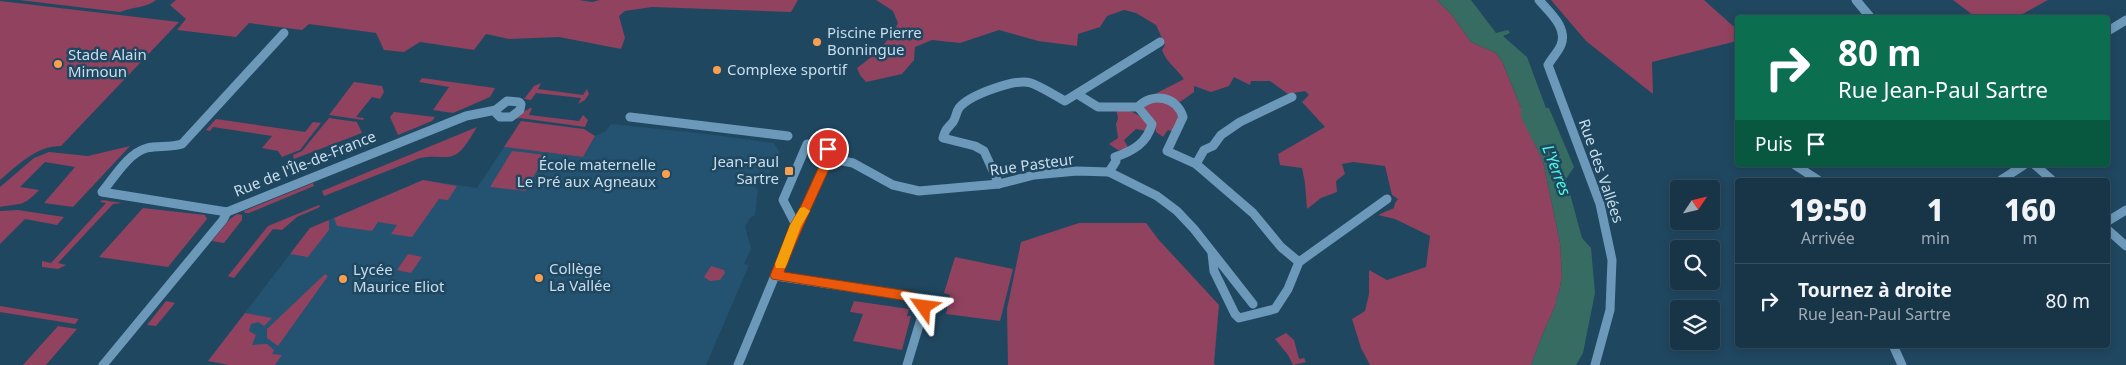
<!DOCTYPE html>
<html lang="fr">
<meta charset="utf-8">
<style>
:root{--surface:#183548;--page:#254052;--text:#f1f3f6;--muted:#9fabb4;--line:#365060}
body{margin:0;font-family:"Noto Sans",sans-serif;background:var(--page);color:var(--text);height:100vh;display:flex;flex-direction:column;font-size:19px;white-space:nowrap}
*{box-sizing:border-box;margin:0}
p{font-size:16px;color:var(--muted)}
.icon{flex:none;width:28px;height:28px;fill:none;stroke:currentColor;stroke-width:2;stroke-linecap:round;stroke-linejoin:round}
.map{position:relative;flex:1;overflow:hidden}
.side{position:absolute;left:1735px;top:178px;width:375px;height:170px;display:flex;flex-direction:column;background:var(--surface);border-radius:5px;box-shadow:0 2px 8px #0003,0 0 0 1px var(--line)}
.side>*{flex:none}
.guide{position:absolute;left:1735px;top:15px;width:375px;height:152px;border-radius:5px;box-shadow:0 2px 8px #0003,0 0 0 1px var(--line);background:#0b6e4f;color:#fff;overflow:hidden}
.needle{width:32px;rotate:55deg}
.controls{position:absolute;left:1670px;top:180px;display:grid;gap:10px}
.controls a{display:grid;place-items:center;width:50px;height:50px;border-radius:5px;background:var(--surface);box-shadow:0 2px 8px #0003,0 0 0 1px var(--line);font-size:25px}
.pin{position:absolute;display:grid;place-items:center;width:42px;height:42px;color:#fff;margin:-21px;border:2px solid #fff;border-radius:50%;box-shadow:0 1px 5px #0007}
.me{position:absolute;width:55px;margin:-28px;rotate:301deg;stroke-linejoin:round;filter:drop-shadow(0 0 4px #0008)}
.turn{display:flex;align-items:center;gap:18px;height:105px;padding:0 20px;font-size:22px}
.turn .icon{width:65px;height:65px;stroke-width:2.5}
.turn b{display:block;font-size:35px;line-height:42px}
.then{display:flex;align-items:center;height:48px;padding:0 20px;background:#0003;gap:10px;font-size:19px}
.eta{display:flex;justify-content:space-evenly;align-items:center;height:85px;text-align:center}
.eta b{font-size:30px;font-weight:800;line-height:35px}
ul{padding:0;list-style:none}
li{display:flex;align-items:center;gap:15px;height:75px;padding:0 20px;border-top:1px solid var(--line)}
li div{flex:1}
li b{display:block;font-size:19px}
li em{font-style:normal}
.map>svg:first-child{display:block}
.built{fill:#235371}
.green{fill:#90425e}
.water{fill:#366c62}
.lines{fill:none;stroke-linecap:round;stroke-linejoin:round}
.minor{stroke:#6c99b9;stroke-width:9}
.route{fill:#ea580c;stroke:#983908}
.slow{fill:#f59e0b}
.poi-dot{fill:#fa9f4e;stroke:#204760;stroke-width:2}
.labels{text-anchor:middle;stroke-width:5;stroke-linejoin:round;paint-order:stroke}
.poi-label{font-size:15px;fill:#c9deed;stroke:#204760;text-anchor:start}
.street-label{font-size:15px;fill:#c9deed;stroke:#204760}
.water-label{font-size:16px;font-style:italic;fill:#4bfade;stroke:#204760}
</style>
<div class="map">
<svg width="2126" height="365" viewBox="0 0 2126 365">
<rect width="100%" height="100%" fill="#204760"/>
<polygon class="built" points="611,124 707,134 774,143 780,153 768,175 762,174 755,188 758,189 755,215 750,218 745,226 751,249 744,264 749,265 706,365 229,365 208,361 310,228 423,180 477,188 504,147 583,157 595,136 606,131"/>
<g class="green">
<path d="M 19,0 L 156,0 C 147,8 131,7 120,12 Z"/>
<polygon points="176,0 579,0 592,2 600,0 798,0 791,12 652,7 625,11 619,16 625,38 621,49 559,37 509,39 486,34 474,50 420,42 404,52 384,50 376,33 309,24 302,30 249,23 236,37 177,30 186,19 170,5"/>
<path d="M 876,0 L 1437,0 L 1452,15 L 1471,42 L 1496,53 L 1502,61 L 1521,108 L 1522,117 L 1543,161 L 1560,243 L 1562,276 L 1559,293 L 1556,299 L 1556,304 L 1541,338 L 1531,365 L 1370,365 L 1361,348 L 1352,319 L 1365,311 L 1369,294 L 1369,270 L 1387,280 L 1426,267 L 1430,236 L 1395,219 L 1378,215 L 1394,208 L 1395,203 L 1398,199 L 1392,195 L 1385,166 L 1353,162 L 1342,164 L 1345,174 L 1336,181 L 1337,192 L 1321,198 L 1307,209 L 1305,183 L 1302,168 L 1280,165 L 1278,154 L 1325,127 L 1302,102 L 1309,95 L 1305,91 L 1288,94 L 1270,81 L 1251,81 L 1250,85 L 1234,77 L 1229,86 L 1211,92 L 1194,86 L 1194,92 L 1180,102 L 1172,98 L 1153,95 L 1184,79 C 1177,69 1166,62 1162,50 L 1165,45 L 1156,25 L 1136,13 L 1124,10 L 1107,16 L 1100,27 L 1078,34 L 1077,46 L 1038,41 L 999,30 L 960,43 L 932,40 L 915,47 L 914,60 L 902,74 L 866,82 L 860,75 L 857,68 C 875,55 888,43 898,23 L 893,11 Z"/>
<polygon points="1551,0 1704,0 1733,26 1737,25 1737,41 1652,62 1653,94 1586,41"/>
<polygon points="1953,0 2048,0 2017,17 1977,18"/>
<path d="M 0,1 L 179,22 L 61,146 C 36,146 18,165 0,180 Z"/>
<polygon points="422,78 495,88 490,97 453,113 433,110 449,87 419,82"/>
<polygon points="354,82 382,86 384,92 380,99 372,97 356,117 364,118 363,120 329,115"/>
<polygon points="541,83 538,89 583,95 587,89 589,94 585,100 578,104 581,98 536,93 531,100 524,99 534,86"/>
<polygon points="1161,100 1180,111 1174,132 1168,130 1163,137 1156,132 1154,123 1144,108 1146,104"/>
<polygon points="530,108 532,108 529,115 579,121 583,115 588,120 585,127 520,118 511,120"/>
<path d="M 1116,109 C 1131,110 1139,113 1148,125 L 1147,131 L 1136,129 L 1124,140 L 1129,149 L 1118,150 L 1109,144 L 1118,138 L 1116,124 L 1118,118 Z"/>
<polygon points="394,112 435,117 432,121 398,135 390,117"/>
<polygon points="329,118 357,122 362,133 294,159 293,155 302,151"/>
<polygon points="216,119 305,132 313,122 321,123 300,150 282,157 278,151 262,148 272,136 213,127 210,131 206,130"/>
<polygon points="521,121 584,129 595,136 583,157 504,147"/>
<path d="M 477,127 C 470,137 462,157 447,157 C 438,157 430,156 420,158 L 324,196 L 322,191 Z"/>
<path d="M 130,146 L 73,207 L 44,203 L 75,167 L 45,162 L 20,187 L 39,190 C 23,207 21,203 0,207 L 0,187 L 34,158 L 49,152 L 88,156 Z"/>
<polygon points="512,151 546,155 525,191 490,187"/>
<polygon points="423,180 457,186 448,200 439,199 412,237 391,234 397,225 378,222 372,231 337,226 334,218"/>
<polygon points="313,183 314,186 249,213 245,213 244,211"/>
<polygon points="102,200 122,203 113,204 58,263 66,265 58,269 42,267 42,261 51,263 106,203 100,202"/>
<polygon points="319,205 320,207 297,217 282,230 273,229 234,278 228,276 268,226"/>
<polygon points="143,208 205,215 207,219 168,267 99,257"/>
<polygon points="18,210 64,217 57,225 25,219 0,244 0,211"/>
<polygon points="237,214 242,215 242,220 224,243 212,241 230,219"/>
<polygon points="329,220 329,230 308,257 290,254 310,228"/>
<polygon points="1079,223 1146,223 1158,239 1219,305 1214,363 1215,365 1008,365 1007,309 1021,242"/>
<polygon points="408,254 422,257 411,273 397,270"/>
<polygon points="955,257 1013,269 1000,321 946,314 950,295 944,293"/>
<polygon points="711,266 724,270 725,273 720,280 710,281 704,277"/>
<polygon points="325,274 328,276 278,346 267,338 267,329"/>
<polygon points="166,301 175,303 156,326 147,325"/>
<polygon points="854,301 909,309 907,316 911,316 902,350 853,341 863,314 850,312"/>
<polygon points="0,306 79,319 75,324 0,312"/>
<polygon points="245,313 272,318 264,326 258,322 251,324 249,331 256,335 252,345 267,344 274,350 272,354 282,355 275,365 229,365 208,361"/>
<polygon points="58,326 77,329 46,365 23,365"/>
<polygon points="1286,333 1294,340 1299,359 1304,358 1306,362 1293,365 1288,355 1275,339"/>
</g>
<polygon class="water" points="1437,0 1471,0 1496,33 1508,30 1510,33 1503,36 1527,57 1546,108 1549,108 1574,167 1566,179 1582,238 1591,248 1595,293 1583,353 1576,365 1531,365 1541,338 1556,304 1556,299 1559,293 1562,276 1560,243 1543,161 1521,117 1521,108 1502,61 1496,53 1471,42 1452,15"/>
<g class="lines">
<g class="minor">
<path d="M 1539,0 C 1549,12 1568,27 1561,45 C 1558,52 1552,58 1548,65 L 1600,204 L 1612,260 L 1610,310 L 1595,365"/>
<polyline points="1856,0 1871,18"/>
<polyline points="2108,31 2126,20"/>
<polyline points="1077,94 1098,107 1138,107"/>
<polygon points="507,101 519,102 521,104 520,110 511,117 500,117 496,113 497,109"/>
<polyline points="630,117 788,136"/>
<polygon points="807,144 825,145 828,149 828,158 805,210 796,225 783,200"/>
<polyline points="828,158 853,163 893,185 919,191 999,184 1034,175 1077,171 1109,172 1157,196 1177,211 1194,229 1253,304"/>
<polyline points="1196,164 1204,150 1213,146 1221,135 1240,122 1292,97"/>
<polyline points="1795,165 1818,180"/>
<polyline points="2035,165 2052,180"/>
<path d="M 1109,172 L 1116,161 L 1115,157 C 1133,151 1147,143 1152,124 L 1138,107 C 1152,92 1177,96 1183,117 L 1167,151 L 1196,164 L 1253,213 L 1281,247 L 1299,262"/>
<polyline points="2001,180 2024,165"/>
<path d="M 999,184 L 984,151 L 975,146 L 943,138 C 946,128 947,129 953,122 C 956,118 956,112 959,108 C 969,95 1016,78 1031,83 C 1042,87 1054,95 1065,101 L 1160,42"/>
<path d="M 227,212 L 102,192 C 114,178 128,153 147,148 C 158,145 170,148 182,144 L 284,33"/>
<polyline points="2108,221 2126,210"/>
<polyline points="2108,230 2126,246"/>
<polyline points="1212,253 1214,271 1235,314 1239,318 1275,309 1288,289 1299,262 1387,199"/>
<path d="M 776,276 L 908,296 C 917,298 924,302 923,312 L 907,365"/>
<polyline points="1893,345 1902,365"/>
<polyline points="103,365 223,220 227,212 466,116 496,110"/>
<polyline points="738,365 796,225"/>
</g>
</g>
<path class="route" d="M 828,145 L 834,149 L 834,158 C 817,196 799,233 784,272 L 908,291 L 923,296 L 930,307 L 928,311 L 919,311 L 914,303 L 908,301 L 772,279 L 770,276 L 790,225 L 800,208 L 823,158 L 822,149 Z"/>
<polygon class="slow" points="804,207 810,211 801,226 787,264 785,268 776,268 775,264 790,225 800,208"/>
<g class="poi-dot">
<circle cx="817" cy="42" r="5"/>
<circle cx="58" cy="64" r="5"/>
<circle cx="717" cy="70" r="5"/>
<rect x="784" y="166" width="10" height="10" rx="2.5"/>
<circle cx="666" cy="174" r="5"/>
<circle cx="539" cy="278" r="5"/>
<circle cx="343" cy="279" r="5"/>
</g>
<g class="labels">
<g class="poi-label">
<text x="827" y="38">Piscine Pierre<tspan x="827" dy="17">Bonningue</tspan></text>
<text x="68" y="60">Stade Alain<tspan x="68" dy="17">Mimoun</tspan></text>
<text x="727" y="75">Complexe sportif</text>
<text x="779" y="167" text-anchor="end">Jean-Paul<tspan x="779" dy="17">Sartre</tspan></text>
<text x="656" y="170" text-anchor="end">École maternelle<tspan x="656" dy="17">Le Pré aux Agneaux</tspan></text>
<text x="549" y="274">Collège<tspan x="549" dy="17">La Vallée</tspan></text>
<text x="353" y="275">Lycée<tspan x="353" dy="17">Maurice Eliot</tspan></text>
</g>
<g class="street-label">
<text transform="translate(305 164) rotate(-22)" y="5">Rue de l'Île-de-France</text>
<text transform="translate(1032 165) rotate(-8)" y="5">Rue Pasteur</text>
<text transform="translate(1601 171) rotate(71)" y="5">Rue des Vallées</text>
</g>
<g class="water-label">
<text transform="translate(1557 170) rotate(69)" y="6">L'Yerres</text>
</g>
</g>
</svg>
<div class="controls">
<a><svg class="needle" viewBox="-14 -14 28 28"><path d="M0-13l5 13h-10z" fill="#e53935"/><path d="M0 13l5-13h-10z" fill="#9fabb4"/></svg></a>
<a><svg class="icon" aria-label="search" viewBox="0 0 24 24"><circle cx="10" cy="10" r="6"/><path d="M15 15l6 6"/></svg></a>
<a><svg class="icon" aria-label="layers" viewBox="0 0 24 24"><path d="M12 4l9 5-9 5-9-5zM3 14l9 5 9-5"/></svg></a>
</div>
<div class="pin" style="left:828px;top:149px;background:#d93025"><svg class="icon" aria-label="arrive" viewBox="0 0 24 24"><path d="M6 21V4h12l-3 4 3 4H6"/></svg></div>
<svg class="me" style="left:924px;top:307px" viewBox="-20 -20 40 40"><path d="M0-17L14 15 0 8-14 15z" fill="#ea580c" stroke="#fff" stroke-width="4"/></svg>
<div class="guide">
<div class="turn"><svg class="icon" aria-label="right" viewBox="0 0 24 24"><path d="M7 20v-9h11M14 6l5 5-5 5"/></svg><div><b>80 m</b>Rue Jean-Paul Sartre</div></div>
<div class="then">Puis<svg class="icon" aria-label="arrive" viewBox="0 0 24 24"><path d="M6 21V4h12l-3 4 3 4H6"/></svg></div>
</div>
<section class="side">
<div class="eta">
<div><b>19:50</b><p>Arrivée</p></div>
<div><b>1</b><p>min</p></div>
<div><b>160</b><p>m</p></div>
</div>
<ul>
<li><svg class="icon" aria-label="right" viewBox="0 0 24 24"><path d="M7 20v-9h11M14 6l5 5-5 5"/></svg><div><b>Tournez à droite</b><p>Rue Jean-Paul Sartre</p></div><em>80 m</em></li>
</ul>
</section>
</div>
